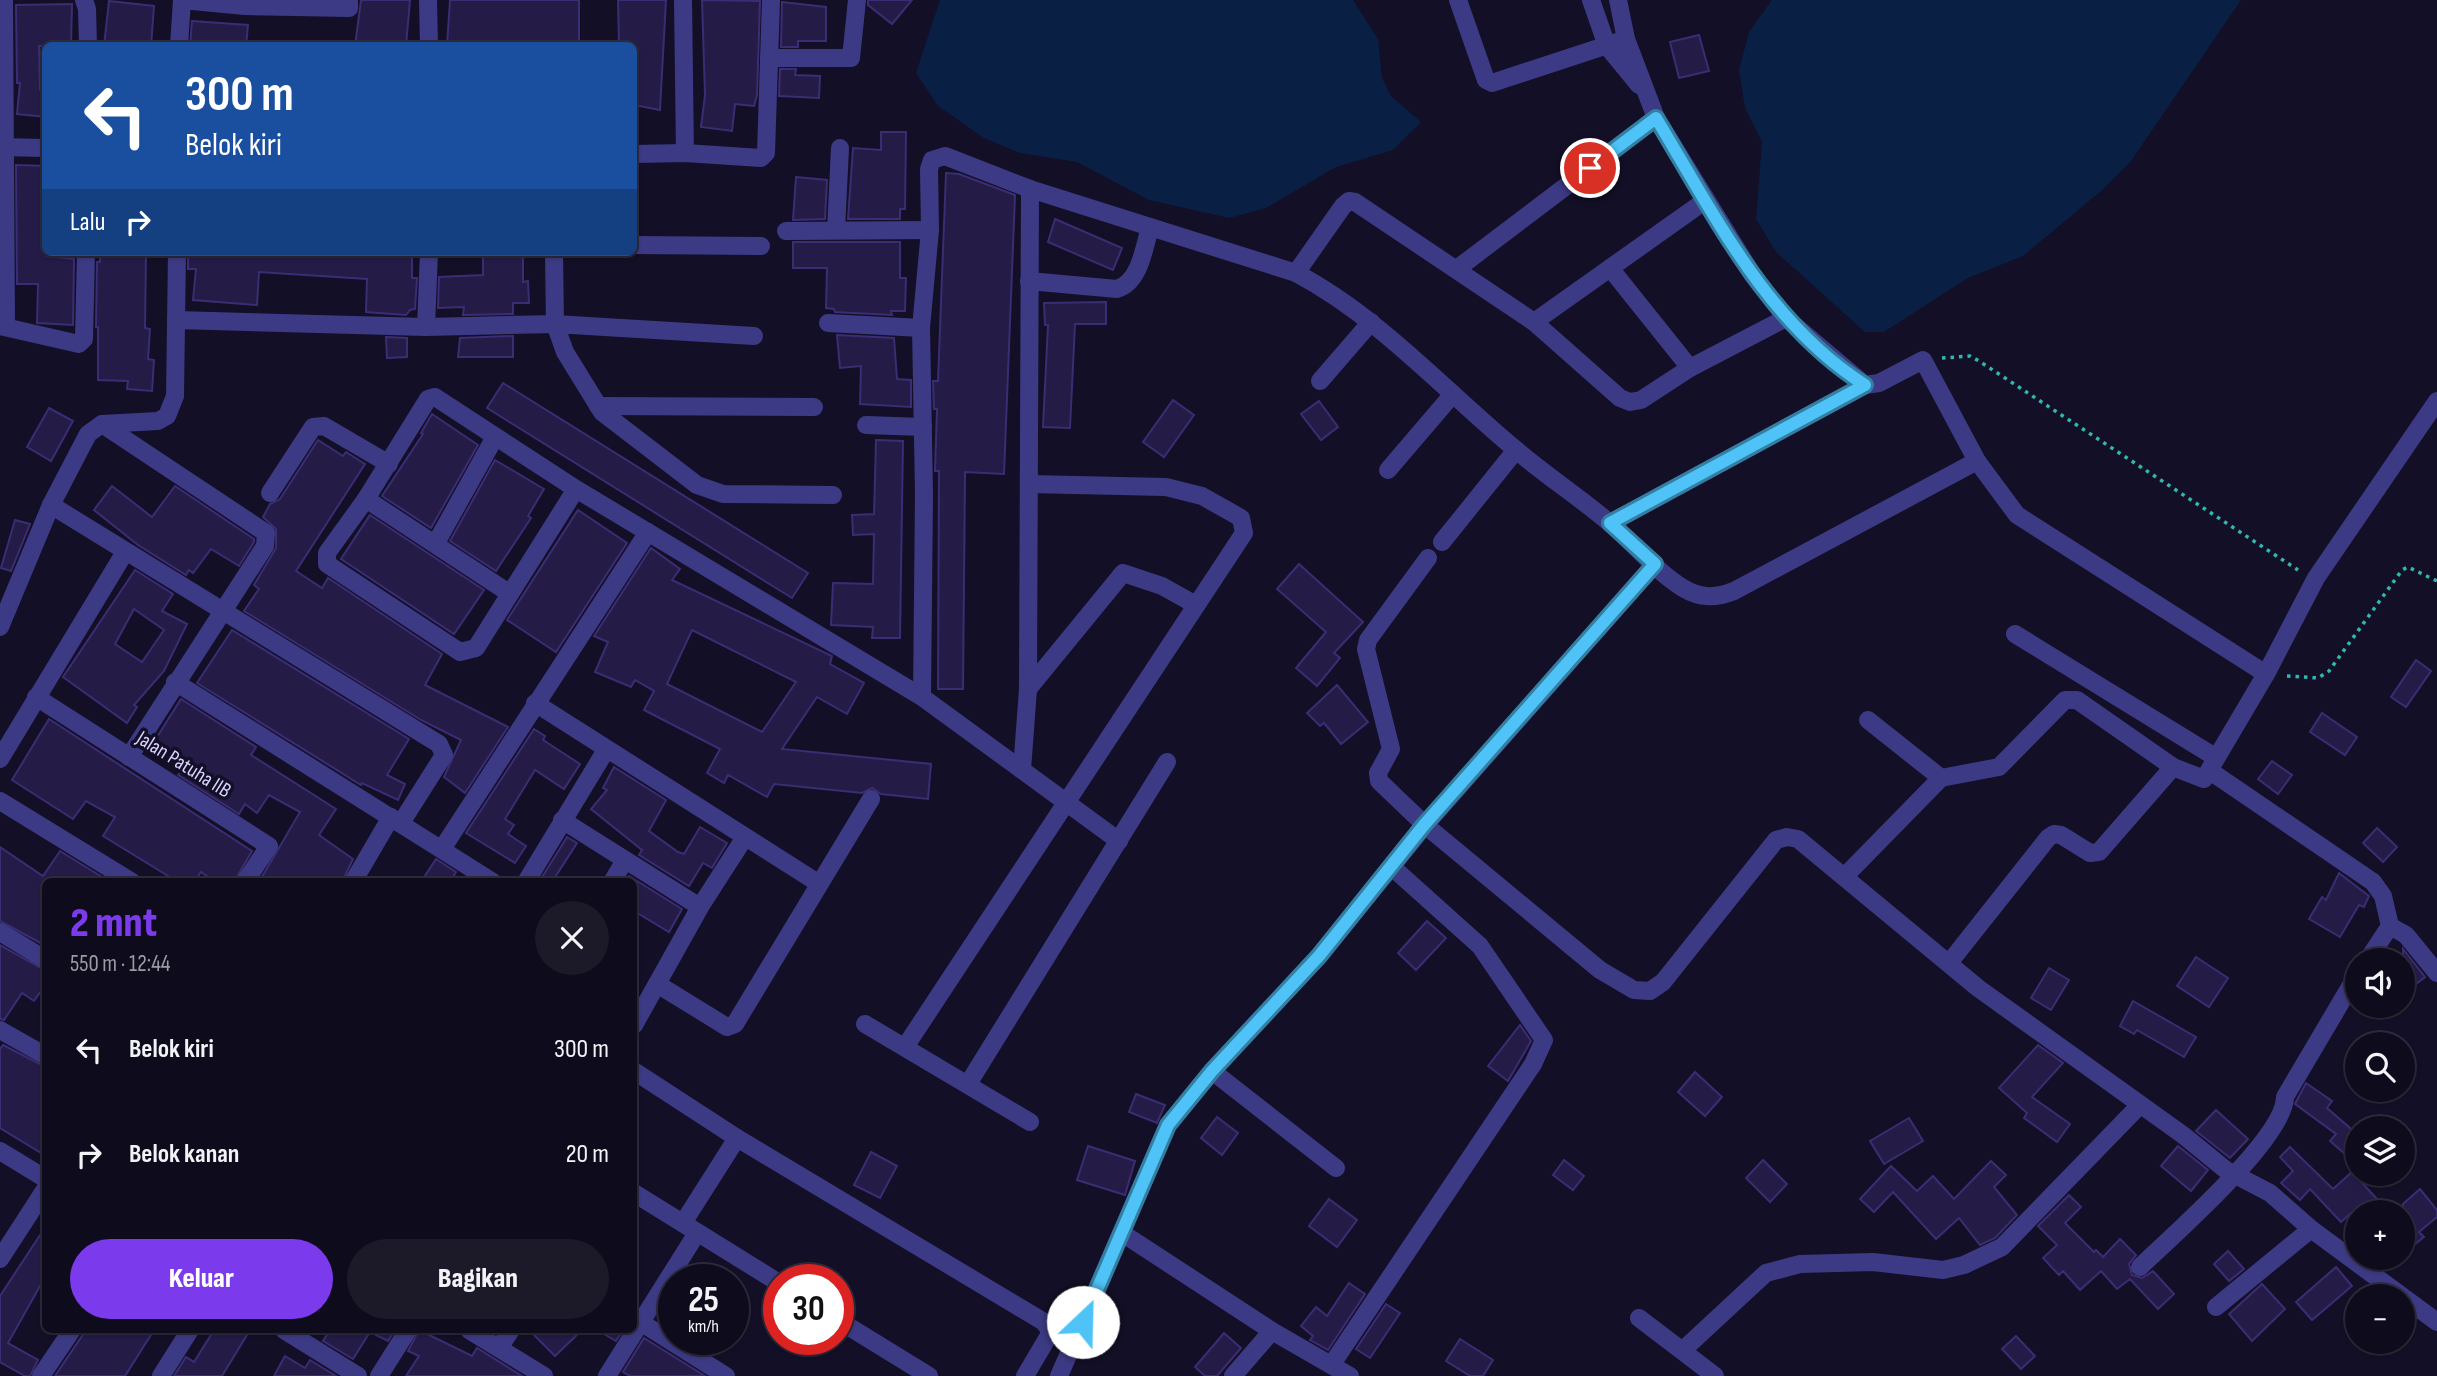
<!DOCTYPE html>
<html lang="id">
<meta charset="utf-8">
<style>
:root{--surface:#0e0b1c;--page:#1c1929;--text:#f1f3f6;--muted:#9b9ba3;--line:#2e2b3b;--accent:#7c3aed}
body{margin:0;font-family:"Sofia Sans Condensed",sans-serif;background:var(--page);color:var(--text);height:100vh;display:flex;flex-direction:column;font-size:26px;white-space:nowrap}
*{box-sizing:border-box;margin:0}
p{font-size:23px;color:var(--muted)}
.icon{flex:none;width:38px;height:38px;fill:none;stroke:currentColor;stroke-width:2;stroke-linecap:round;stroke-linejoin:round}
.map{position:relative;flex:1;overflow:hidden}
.details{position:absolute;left:42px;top:878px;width:595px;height:455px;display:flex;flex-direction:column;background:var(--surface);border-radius:10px;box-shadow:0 2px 5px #0004,0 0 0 2px var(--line)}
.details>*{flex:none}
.top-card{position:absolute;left:42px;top:42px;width:595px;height:214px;border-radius:10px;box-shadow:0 2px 5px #0004,0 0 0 2px var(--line);background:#1a4fa0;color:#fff;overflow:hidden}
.fabs{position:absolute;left:2345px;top:948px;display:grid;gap:14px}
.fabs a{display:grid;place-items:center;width:70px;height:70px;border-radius:50%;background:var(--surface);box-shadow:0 2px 5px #0004,0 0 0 2px var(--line);font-size:35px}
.speed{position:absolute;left:658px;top:1264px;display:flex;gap:14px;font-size:35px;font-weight:700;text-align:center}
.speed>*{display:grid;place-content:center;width:91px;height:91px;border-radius:50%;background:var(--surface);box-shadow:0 2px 5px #0004,0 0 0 2px var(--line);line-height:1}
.speed small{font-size:18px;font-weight:400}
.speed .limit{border:10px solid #d22;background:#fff;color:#111}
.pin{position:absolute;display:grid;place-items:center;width:60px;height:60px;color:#fff;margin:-30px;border:4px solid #fff;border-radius:50%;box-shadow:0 2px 7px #0007}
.me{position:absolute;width:77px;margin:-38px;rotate:24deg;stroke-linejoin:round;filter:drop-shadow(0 0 5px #0008)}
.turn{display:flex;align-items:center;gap:24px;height:147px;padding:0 28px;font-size:32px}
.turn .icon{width:91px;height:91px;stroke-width:2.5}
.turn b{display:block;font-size:49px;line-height:60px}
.then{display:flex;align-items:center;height:66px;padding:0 28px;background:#0003;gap:14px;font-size:26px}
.round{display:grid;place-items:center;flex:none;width:74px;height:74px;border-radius:37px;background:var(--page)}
.headline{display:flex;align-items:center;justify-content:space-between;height:119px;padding:0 28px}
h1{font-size:42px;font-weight:800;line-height:52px;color:var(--accent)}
.action{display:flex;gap:14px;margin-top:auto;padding:14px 28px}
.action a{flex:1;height:80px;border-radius:42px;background:var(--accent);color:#fff;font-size:28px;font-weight:800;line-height:80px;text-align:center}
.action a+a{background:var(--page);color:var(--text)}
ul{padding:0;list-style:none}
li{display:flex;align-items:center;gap:21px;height:105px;padding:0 28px}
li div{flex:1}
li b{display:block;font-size:26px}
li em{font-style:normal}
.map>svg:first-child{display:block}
.water{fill:#0a1f44}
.building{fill:#241b47;stroke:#3b2d73;stroke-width:2;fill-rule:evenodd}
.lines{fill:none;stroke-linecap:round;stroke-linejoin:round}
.path{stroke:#2fb8b0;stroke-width:3.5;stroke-dasharray:3.5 5;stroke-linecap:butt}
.minor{stroke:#3d3a85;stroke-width:18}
.route-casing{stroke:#337fa1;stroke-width:18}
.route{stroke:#4fc3f7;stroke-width:12}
.labels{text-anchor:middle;stroke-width:7;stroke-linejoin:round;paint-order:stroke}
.street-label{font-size:21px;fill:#d9d4ff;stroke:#130f26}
</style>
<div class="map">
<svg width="2437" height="1376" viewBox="0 0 2437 1376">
<rect width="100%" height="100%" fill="#130f26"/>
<g class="water">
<polygon points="940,0 1353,0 1378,39 1382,78 1391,96 1421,122 1393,150 1336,167 1266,208 1229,218 1149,200 1077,162 1020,153 984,138 938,106 916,73"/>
<polygon points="1772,0 2241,0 2131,161 2101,191 2023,256 1968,278 1884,332 1865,332 1776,252 1756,219 1762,142 1745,108 1739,70 1749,32"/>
</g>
<g class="building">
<polygon points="361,0 410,0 406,46 355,46"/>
<polygon points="450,0 579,0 579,46 447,46"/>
<polygon points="618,0 666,0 660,110 634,105 634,46 619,46"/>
<polygon points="702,0 760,1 757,95 754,106 735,104 732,131 701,127 705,95"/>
<polygon points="868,0 912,0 892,24 868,5"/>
<polygon points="109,1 154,6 151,46 104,46"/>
<polygon points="782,2 826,7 826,41 798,41 798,47 781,47"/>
<polygon points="72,4 71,46 39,46 40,90 46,90 46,117 17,114 20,83 17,83 16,5"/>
<polygon points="192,21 248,25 246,46 190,46"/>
<polygon points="1699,35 1709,71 1679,78 1670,42"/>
<polygon points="780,69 796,69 795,75 820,76 819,98 779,96"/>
<polygon points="881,132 906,132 905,209 900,209 900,219 848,219 853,148 881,150"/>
<polygon points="16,165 46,166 46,256 74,259 73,325 37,323 38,284 17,284"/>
<polygon points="946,173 959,174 1015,195 1004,474 965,472 963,689 938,689 939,471 935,471 937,409 934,409 933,381 938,381"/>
<polygon points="796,177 827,180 825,219 793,220"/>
<polygon points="1055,219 1122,248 1113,270 1048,242"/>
<polygon points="793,242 900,242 900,278 906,278 905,311 891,311 892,315 835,312 834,309 826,308 827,268 793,268"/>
<polygon points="100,252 146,252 145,328 150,329 148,359 154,360 152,391 127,389 128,381 98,380 98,327 96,327 97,262 100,262"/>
<polygon points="188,252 412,252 412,278 417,278 415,309 410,310 406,315 366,312 367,279 259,272 257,305 193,300 196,269 188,269"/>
<polygon points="483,252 523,252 523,282 528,281 529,303 513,303 513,314 463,315 464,307 438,308 439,277 483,275"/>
<polygon points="1106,302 1106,324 1075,324 1070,428 1043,427 1048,325 1045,325 1044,303"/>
<polygon points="837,335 894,338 897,379 911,380 911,407 860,404 861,366 840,368"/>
<polygon points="513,336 513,357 458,357 460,338"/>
<polygon points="386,337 407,338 407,357 387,358"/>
<polygon points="503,383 808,573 792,598 487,408"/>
<polygon points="1173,400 1194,415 1164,457 1143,442"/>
<polygon points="1319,401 1338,427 1321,440 1301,414"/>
<polygon points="49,408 73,421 51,461 27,447"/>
<polygon points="432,414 478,445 431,528 382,496 423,434 421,433"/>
<polygon points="318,440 343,456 346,452 365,464 296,571 322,588 328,578 442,654 425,685 508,727 465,793 444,777 461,740 421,720 244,611 259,589 254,585 276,548 276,529 263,517 270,504 280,499"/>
<polygon points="876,440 903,441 900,638 872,638 873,627 831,625 833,583 873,584 874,534 853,535 852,515 874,514"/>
<polygon points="495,460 544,489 528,516 531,518 496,571 450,541"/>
<polygon points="112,486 152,517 175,486 254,539 254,542 239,566 211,549 193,573 189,570 186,575 138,545 94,510"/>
<polygon points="578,510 627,543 556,652 507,620"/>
<polygon points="370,515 484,590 454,634 341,559"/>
<polygon points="15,520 30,524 11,571 1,568"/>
<path d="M 651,548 L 680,569 L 672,580 L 832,656 L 830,664 L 864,683 L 847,714 L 817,697 L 782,749 L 931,764 L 928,799 L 881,794 L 872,788 L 862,793 L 774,784 L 767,797 L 728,775 L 724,783 L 707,773 L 720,749 L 644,710 L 654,691 L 635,680 L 631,687 L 595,672 L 608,642 L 594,636 ZM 692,630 L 796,682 L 762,732 L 667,684 Z"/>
<polygon points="1299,564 1363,622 1334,653 1340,658 1317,686 1296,668 1326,632 1277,589"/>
<path d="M 135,570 L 173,594 L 162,611 L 187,624 L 164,671 L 134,705 L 137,707 L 127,723 L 63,677 ZM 134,609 L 164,630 L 142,662 L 115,644 Z"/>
<polygon points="232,630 409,739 387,775 405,784 398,800 362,783 361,785 197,683"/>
<polygon points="2416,660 2431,671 2406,707 2391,697"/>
<polygon points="1337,685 1368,722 1341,744 1324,723 1320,726 1307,713"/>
<polygon points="181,699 256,747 251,755 336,809 319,835 353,859 342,882 259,882 300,812 269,795 257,813 245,804 239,814 178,775 183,769 152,745"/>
<polygon points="2322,713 2357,737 2345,755 2310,732"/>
<polygon points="49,719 252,851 234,882 215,882 201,872 194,882 178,882 103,836 115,817 86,801 73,819 12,780"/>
<polygon points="534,729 545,736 543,740 580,764 564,789 535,770 505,819 514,825 508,834 526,846 515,863 466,833"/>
<polygon points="2272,761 2292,775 2278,794 2258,779"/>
<polygon points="614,767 666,800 649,831 678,852 684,854 700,827 727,843 712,868 703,863 689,886 639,855 642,850 591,809 607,790 603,788"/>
<polygon points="2377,828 2397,847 2383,862 2363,843"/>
<polygon points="567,837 577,843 552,882 539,882"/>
<polygon points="0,847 43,876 60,851 110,882 46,882 46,946 0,921"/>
<polygon points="436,859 456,872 450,882 421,882"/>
<polygon points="2339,873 2369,896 2364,907 2359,905 2340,937 2309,919 2322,897 2326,900"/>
<polygon points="629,876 682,909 669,932 634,911 634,882 625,882"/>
<polygon points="1427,921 1446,938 1416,970 1398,953"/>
<polygon points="0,945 46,971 46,984 34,1001 22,993 4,1020 0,1019"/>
<polygon points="2403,949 2425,977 2403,994"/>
<polygon points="2196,957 2228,978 2209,1007 2177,986"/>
<polygon points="2049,968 2069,980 2051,1010 2031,998"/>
<polygon points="2133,1001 2196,1037 2184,1057 2137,1030 2134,1034 2120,1026"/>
<polygon points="1520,1025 1531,1041 1508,1081 1488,1066"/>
<polygon points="3,1045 46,1067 46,1156 0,1128 0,1049"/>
<polygon points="2038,1045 2063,1063 2032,1097 2070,1124 2057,1142 2024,1118 2027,1113 1999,1088"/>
<polygon points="1695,1072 1722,1097 1705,1116 1678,1092"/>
<polygon points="2306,1083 2332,1101 2327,1108 2357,1134 2357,1140 2345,1154 2330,1141 2336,1134 2295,1104"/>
<polygon points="1136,1094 1165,1105 1157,1123 1129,1112"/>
<polygon points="2216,1110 2248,1139 2230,1158 2196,1131"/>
<polygon points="1217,1117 1238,1133 1222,1155 1201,1138"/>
<polygon points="1909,1118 1923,1141 1884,1164 1870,1141"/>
<polygon points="1088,1146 1135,1161 1125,1195 1077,1180"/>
<polygon points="2178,1146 2208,1170 2191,1191 2161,1166"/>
<polygon points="2290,1147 2333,1189 2352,1172 2390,1213 2351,1213 2341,1222 2310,1189 2300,1200 2281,1183 2293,1171 2280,1157"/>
<polygon points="871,1152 897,1166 880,1198 854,1185"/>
<polygon points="1564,1160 1584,1176 1573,1190 1553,1175"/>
<polygon points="1763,1160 1787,1184 1770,1202 1746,1178"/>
<polygon points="1991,1161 2006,1175 1994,1187 2017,1215 1995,1238 1980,1245 1959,1218 1936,1239 1893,1192 1874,1212 1860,1199 1891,1166 1917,1191 1933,1176 1954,1199"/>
<polygon points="2420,1189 2437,1210 2437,1217 2419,1232 2424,1237 2403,1254 2403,1204"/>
<polygon points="2069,1195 2081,1207 2065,1223 2094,1252 2096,1250 2103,1257 2120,1239 2136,1255 2129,1264 2132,1275 2142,1278 2153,1271 2174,1294 2158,1309 2130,1279 2117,1289 2101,1271 2080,1290 2063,1271 2059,1275 2043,1258 2057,1245 2038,1226"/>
<polygon points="1329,1199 1357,1220 1337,1247 1309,1226"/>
<polygon points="46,1226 46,1290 40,1286 8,1343 38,1360 30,1376 25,1376 0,1362 0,1296"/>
<polygon points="2228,1251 2244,1269 2229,1281 2214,1264"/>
<polygon points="2336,1267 2352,1286 2312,1320 2296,1302"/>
<polygon points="1349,1283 1365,1294 1328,1350 1310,1340 1313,1336 1301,1326 1316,1307 1327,1316"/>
<polygon points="2262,1284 2285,1309 2252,1341 2229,1314"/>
<polygon points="1386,1304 1400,1313 1370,1358 1356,1349"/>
<polygon points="86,1330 154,1330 125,1376 55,1376"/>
<polygon points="214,1330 250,1330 222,1376 174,1376 186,1357 194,1362"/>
<polygon points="330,1330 395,1330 388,1341 370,1332 353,1359 323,1341"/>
<polygon points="419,1330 472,1356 477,1348 522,1376 406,1376 419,1356 408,1351"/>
<polygon points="529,1330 582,1330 555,1356"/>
<polygon points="597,1330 623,1330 616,1341"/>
<polygon points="1224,1333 1241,1348 1217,1376 1205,1376 1195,1367"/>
<polygon points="2016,1336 2035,1356 2021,1369 2002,1349"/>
<polygon points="644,1338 705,1376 630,1376 623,1372"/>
<polygon points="1460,1339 1493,1360 1483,1376 1470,1376 1446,1361"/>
<polygon points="285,1356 305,1368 310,1360 336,1376 274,1376"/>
</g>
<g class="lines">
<g class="path">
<polyline points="1942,358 1970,356 1979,361 2298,570"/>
<polyline points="2287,676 2318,678 2329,671 2402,570 2408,567 2437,581"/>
</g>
<g class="minor">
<polyline points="4,0 6,327"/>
<polyline points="84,0 87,9 88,46"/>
<polyline points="428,0 429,46"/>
<polyline points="683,0 685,153"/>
<polyline points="1458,0 1486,80 1492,83 1626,39"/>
<polyline points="1591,0 1607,46 1639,85"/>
<polyline points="1618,0 1626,39 1656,118 1752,274 1786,318 1865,385 1879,383 1923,360 1977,461 2017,515 2266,674"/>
<polyline points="179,46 182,0 245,6 349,8 349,0"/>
<polyline points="769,58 851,58 857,0"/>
<polyline points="0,147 46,148"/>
<polyline points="634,154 685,153 761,158 766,153 771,0"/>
<polyline points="1030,189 1028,689 1022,770 1119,841"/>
<polyline points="836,230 840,148"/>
<polyline points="786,231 930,230"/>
<polyline points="634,245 761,246"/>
<polyline points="1458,268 1656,118"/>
<polyline points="1610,268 1690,368"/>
<polyline points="1296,273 1343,206 1349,201 1355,202 1534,322 1620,398 1630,402 1641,400 1690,368 1786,318"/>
<path d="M 1029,281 L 1117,289 C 1140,282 1144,248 1150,227"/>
<polyline points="176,320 426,327 555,324 554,252"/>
<polyline points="1534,322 1706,200"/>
<polyline points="828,323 921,328"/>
<polyline points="0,326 79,344 84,339 86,252"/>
<polyline points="426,327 429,252"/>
<polyline points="754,336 555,324 565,352 602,412 697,485 723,494 833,495"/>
<polyline points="1320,381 1371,322"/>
<polyline points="598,406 814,407"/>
<polyline points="102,424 266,533 265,546 129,757"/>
<polyline points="866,425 923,427"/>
<polyline points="1388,470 1453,394"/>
<polyline points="576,489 476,648 460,652 327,564 327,553 366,499 428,399 435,397 576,489 922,697 1022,770"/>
<polyline points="270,493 313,427 324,426 389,464"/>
<polyline points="366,499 509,593"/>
<polyline points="51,505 439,744 444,755 401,823"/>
<polyline points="1610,523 1865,385"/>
<polyline points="1442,542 1516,450"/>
<polyline points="436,543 495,437"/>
<polyline points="1428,558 1368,640 1366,649 1391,749 1378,773 1379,781 1425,825 1600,970 1634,990 1650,991 1663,982 1776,840 1787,837 1798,839 1978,988 2183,1135 2226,1170 2270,1193 2311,1229 2437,1322"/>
<polyline points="0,627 51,505 88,434 102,424 158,421 167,416 175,396 177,252"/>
<polyline points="2015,634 2215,757"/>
<polyline points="175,682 493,882"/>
<polyline points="1028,689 1123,573 1162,586 1196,605"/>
<polyline points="36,697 269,846 245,882"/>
<path d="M 922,697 L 924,494 L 921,328 L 930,230 L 929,169 L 932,160 L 945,156 L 1030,189 L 1296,273 C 1379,317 1443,389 1515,449 C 1546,476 1581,498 1612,525 C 1635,545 1657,572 1683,588 C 1701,599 1716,598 1734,591 L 1977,461"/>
<polyline points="535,703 818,883"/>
<polyline points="1868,720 1941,778"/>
<polyline points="0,759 125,552"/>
<polyline points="2210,771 2373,882 2383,896 2390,926"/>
<polyline points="0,801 132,882"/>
<polyline points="562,820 700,907"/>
<polyline points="442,849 648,532"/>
<polyline points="1845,876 1941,778 1999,767 2065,700 2077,700 2173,767 2204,779 2266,674 2316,578 2437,401"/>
<polyline points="353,882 391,817"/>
<polyline points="526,882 606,750"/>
<polyline points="612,882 625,860"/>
<polyline points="0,932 46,960"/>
<polyline points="2367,961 2390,926 2406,935 2437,973"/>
<polyline points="1949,963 2048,838 2054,834 2061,835 2090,853 2099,852 2173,767"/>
<polyline points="657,984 727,1027 735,1024 871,799"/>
<polyline points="865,1024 1030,1122"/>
<polyline points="634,1025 700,907 745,837"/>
<polyline points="0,1030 46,1056"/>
<polyline points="905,1047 1244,533 1241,518 1202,496 1166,487 1029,484"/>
<polyline points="634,1071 737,1138 1044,1322 1051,1332 1025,1376"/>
<polyline points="1212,1071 1336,1168"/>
<polyline points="968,1084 1167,762"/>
<polyline points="0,1151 46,1179"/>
<polyline points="634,1193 779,1283"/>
<polyline points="683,1223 737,1138"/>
<polyline points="1122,1233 1272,1331 1350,1376"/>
<polyline points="0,1259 46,1188"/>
<path d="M 2140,1267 C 2171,1237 2285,1138 2285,1097 L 2357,975"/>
<polyline points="2216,1307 2311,1229"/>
<polyline points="634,1318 726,1376"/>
<polyline points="1639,1318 1715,1376"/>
<polyline points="838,1320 929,1376"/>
<polyline points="284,1330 358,1376"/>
<polyline points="469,1330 544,1376"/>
<polyline points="499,1348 511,1330"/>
<polyline points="1683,1350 1766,1273 1800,1264 1873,1262 1943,1270 1964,1265 2002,1247 2140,1105"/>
<polyline points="1332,1364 1533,1064 1544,1040 1480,946 1392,867"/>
<polyline points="41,1376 72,1330"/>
<polyline points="161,1376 190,1330"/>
<polyline points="379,1376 408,1330"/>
<polyline points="607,1376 697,1233"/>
<polyline points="1059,1376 1168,1125 1212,1071 1319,956 1425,825 1655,564"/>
<polyline points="1233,1376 1272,1331"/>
</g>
</g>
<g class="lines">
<defs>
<path id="route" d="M 1083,1322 L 1168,1125 L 1212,1071 L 1319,956 L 1424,825 L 1655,564 L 1610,523 L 1865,385 C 1767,323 1714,214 1656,118 L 1590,168"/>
</defs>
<use href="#route" class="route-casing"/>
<use href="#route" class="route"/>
</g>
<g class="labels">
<g class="street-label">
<text transform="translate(184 764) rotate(32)" y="7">Jalan Patuha IIB</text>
</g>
</g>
</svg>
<div class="fabs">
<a><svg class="icon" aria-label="sound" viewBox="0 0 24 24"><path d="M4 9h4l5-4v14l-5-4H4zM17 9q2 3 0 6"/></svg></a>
<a><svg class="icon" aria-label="search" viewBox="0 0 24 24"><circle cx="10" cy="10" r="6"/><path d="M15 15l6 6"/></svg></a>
<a><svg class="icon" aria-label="layers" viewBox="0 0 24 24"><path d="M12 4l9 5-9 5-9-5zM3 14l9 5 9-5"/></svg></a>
<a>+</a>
<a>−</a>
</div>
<div class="speed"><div>25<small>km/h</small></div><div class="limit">30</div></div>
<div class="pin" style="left:1590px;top:168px;background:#d93025"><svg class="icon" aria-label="arrive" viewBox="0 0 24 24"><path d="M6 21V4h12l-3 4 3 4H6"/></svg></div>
<svg class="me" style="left:1083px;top:1322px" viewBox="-20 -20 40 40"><circle r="19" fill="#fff"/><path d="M0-13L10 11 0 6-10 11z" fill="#4fc3f7"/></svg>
<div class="top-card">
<div class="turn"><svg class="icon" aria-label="left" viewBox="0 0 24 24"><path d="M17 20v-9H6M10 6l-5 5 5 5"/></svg><div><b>300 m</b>Belok kiri</div></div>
<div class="then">Lalu<svg class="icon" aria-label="right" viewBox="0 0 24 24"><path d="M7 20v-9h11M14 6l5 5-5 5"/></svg></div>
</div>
<section class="details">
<div class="headline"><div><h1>2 mnt</h1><p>550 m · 12:44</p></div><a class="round"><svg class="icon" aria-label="close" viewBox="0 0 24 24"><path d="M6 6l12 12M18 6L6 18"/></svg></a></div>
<ul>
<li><svg class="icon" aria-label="left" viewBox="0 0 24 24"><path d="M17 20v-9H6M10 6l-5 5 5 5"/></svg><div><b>Belok kiri</b></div><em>300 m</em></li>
<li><svg class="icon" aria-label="right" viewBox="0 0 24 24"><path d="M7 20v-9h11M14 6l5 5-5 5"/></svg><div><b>Belok kanan</b></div><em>20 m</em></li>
</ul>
<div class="action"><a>Keluar</a><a>Bagikan</a></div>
</section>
</div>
